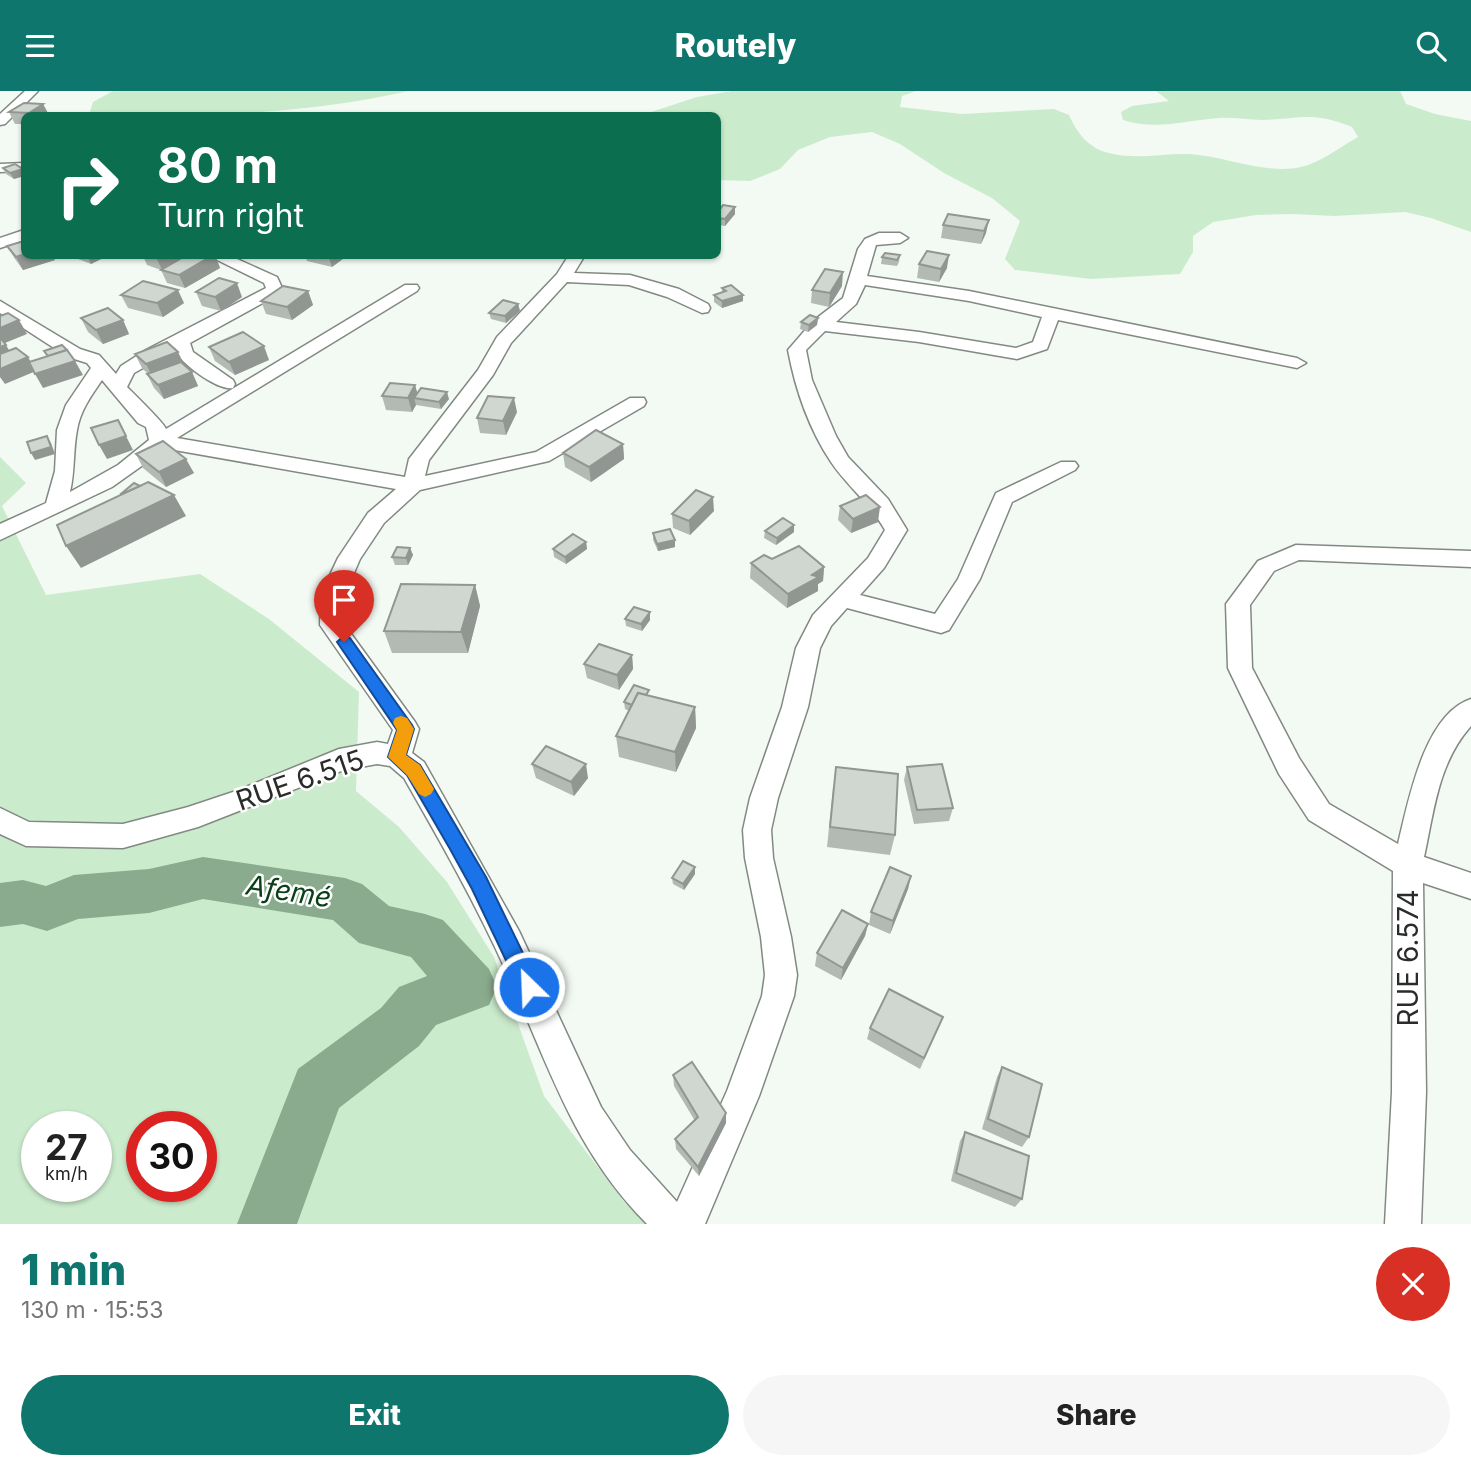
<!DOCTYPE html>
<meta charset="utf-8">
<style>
:root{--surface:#fff;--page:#f6f6f6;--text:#222;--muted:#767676;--accent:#0f766e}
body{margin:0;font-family:Inter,sans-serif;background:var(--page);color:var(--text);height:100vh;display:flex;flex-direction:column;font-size:26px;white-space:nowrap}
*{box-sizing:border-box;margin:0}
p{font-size:23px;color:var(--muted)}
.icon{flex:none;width:38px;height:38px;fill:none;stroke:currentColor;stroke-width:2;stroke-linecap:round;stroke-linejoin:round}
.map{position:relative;height:1133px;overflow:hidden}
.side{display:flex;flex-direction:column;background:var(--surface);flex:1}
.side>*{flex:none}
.banner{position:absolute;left:21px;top:21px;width:700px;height:147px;border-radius:10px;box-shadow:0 2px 5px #0004;background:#0b6e4f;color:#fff;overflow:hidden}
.speed{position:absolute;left:21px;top:1020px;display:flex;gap:14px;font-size:35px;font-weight:700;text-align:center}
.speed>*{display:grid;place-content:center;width:91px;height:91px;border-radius:50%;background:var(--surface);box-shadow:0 2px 5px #0004;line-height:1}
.speed small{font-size:18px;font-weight:400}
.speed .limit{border:10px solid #d22;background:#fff;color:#111}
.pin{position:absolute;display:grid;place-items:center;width:60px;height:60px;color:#fff;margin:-72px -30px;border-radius:50% 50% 50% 0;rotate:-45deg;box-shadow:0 0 7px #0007}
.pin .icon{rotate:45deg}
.me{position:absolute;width:77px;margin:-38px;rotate:336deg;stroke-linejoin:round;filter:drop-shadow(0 0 5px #0008)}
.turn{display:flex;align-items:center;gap:24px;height:147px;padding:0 21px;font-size:32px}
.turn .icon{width:91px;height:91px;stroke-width:2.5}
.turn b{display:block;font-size:49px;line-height:60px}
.round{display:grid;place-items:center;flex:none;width:74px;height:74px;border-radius:37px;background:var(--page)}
.overview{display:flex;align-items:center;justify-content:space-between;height:119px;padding:0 21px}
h1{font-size:42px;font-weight:800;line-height:52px;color:var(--accent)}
.cta{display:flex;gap:14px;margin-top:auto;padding:14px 21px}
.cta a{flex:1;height:80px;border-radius:42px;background:var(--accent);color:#fff;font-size:28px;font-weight:800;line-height:80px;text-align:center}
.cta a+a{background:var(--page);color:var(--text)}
header{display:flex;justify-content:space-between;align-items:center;height:91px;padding:0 21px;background:var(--accent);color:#fff;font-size:32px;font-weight:800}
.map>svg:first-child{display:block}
.green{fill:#cbebcd;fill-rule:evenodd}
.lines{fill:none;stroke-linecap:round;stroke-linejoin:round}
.river{fill:#8aab8d;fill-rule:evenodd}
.minor-casing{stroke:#828983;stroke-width:3}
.minor{fill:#fff;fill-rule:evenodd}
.wall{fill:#b3b9b3}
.shaded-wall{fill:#929692}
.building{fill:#d0d7d0;stroke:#929692;stroke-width:2}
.route{fill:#1a73e8;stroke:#114b97;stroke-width:2}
.slow{fill:#f59e0b}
.labels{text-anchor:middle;stroke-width:5;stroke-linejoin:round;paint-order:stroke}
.near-street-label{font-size:28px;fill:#2a2c2a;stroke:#fff}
.near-water-label{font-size:28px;font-style:italic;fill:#094017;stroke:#fff}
</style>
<header><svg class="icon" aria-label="menu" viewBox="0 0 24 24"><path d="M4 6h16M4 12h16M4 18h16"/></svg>Routely<svg class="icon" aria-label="search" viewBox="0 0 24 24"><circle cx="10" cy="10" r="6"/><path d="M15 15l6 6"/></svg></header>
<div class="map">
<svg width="1471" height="1133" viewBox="0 0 1471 1133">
<rect width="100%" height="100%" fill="#f3faf3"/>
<g class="green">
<path d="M 113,0 L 409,0 C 332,17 254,24 175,24 C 147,24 118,25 90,21 L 93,11 Z"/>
<path d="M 732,0 L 916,0 L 902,5 L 900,16 L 962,23 L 1054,18 L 1069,24 C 1077,42 1088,57 1109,62 C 1135,69 1163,62 1189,63 C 1225,65 1266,84 1301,76 C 1320,72 1340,56 1358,46 L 1352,36 C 1311,20 1302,28 1262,29 C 1248,29 1234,26 1219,27 C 1185,29 1157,40 1123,29 L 1121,21 L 1132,15 L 1169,10 L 1156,0 L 1400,0 L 1406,13 L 1435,23 L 1471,30 L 1471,141 L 1431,127 L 1405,121 L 1334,125 L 1293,123 L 1256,124 L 1213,131 L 1193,145 L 1193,161 L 1180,183 L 1091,188 L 1015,179 L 1005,168 L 1020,130 L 992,107 L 944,82 L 900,53 L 872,41 L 830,46 L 798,59 L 780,78 L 750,90 L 718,89 L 718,24 L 642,24 L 697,6 Z"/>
<path d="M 0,366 L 26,392 L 2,415 L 46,504 L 200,483 L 269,528 L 359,601 L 356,700 L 399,736 L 447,791 L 494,866 L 544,1005 L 625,1112 L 649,1133 L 0,1133 ZM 37,1036 L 96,1036 L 96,1096 L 37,1096 ZM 142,1036 L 201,1036 L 201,1096 L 142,1096 Z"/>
</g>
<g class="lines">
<polygon class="river" points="203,766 345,787 362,793 389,815 425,823 443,829 489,878 497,896 489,914 436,934 419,955 339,1017 297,1133 237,1133 298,978 381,917 399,896 427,885 411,866 359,852 333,829 203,808 149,822 78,828 47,840 23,833 0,836 0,792 23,789 46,795 74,784 149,778"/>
<defs>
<g id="minor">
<polygon points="25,0 38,0 5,33 0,34 0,23"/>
<polygon points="24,72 24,80 0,81 0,73"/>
<polygon points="24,139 24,149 0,157 0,147"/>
<path d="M 879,142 L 900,142 L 908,147 L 900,152 L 876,154 L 867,185 L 969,200 L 1297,267 L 1306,272 L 1297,277 L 1058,229 L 1047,258 L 1017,268 L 919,251 L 825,240 L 806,259 L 812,289 L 836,345 L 848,366 L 888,408 L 907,439 L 884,477 L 860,504 L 935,523 L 958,488 L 996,402 L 1061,371 L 1075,371 L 1078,375 L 1075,379 L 1012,411 L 980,488 L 949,539 L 941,542 L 847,517 L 831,535 L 820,557 L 808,616 L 778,707 L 771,739 L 773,767 L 791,846 L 797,884 L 794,905 L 759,1005 L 705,1133 L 647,1133 C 572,1057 549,974 506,880 C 476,813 440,750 404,687 L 390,675 L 377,673 L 344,679 L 198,736 L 123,757 L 26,755 L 0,743 L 0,717 L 29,731 L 123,733 L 188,716 L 236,700 L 339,658 L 377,651 L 388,653 L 393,639 L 320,534 L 321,503 L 338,467 L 368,422 L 396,398 L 163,357 L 150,369 L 112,396 L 0,449 L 0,433 L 46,412 L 55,380 L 57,339 L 66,314 L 91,277 L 87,272 L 68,266 L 0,222 L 0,210 L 80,258 L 99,264 L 116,283 L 121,275 L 146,259 L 266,197 L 264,192 L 207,164 L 228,164 L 277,186 L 283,199 L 281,202 L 190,252 L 193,261 L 233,289 L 235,293 L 233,297 C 218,300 180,272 175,259 L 134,282 L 127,296 C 135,304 164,332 166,338 L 405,194 L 417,194 L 419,197 L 417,200 L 177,347 L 405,386 L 409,368 L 478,279 L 497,246 L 557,183 L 569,164 L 585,164 L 574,182 L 630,184 L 679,198 L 708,213 L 710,217 L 708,221 L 702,222 L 667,206 L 629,194 L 567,191 L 511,252 L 493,284 L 429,369 L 425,385 L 536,361 L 630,307 L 644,307 L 646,311 L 644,315 L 549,370 L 420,399 L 384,432 L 360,468 L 345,503 L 344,533 L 415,631 L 419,638 L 412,662 L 424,671 L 519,840 L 601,1016 L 630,1059 L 677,1111 L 727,1000 L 762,905 L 765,884 L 761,846 L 745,767 L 743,739 L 750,707 L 782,616 L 796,557 L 813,524 L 868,467 L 885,439 C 869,411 848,396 831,371 C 809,338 795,297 788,259 L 813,230 L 843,207 L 858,158 L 865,148 ZM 865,194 L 969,210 L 1042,226 L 1033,251 L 1016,257 L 919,241 L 836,231 L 856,213 ZM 102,289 L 138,332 L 146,336 L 149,349 L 118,374 L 70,401 C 75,380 73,360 77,339 C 80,320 91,305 102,289 Z"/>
<path d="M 1296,454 L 1471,460 L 1471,476 L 1299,469 L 1274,480 L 1250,514 L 1252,577 L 1299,667 L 1329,713 L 1398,753 C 1408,712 1424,623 1471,608 L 1471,635 C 1438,672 1434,720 1424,766 L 1471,782 L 1471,808 L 1423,792 L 1426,1001 L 1421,1133 L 1385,1133 L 1392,1001 L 1393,780 L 1309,729 L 1279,683 L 1228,577 L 1226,513 L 1258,470 Z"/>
</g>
</defs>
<use href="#minor" class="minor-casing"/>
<use href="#minor" class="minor"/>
</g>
<g class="wall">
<polygon points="43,13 49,24 24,24 24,33 15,33 9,21"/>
<polygon points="3,77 24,81 24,85 14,88 6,83"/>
<polygon points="718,121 735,123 725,135 718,134"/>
<polygon points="948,123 986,142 981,153 941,147 943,134"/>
<polygon points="7,155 55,169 23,179 15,168"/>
<polygon points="72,164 109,164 91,173 73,166"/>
<polygon points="125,164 215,164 220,177 185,197 167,192 161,179 147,174 143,165 135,168"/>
<polygon points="305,164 348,164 332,176 307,170"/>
<polygon points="900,164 899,171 897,175 881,173 882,166"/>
<polygon points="919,173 947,177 939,191 917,187"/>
<polygon points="842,195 829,216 811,212 812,199"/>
<polygon points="722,197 743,210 722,217 714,211 714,204 722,201"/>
<polygon points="308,200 313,214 292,229 266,223 261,210"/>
<polygon points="196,201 242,206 221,220 202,215"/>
<polygon points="121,204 184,212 163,226 128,217"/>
<polygon points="518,213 520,220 506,232 491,228 489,222"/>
<polygon points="81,227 123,229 129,243 103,253 88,241"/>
<polygon points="818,227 817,234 808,241 800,238 801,231"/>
<polygon points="209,256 269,269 235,284 215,270"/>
<polygon points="135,263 184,273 192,281 198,295 164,308 154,297 147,283 148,283 142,277"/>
<polygon points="417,302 449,308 441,318 416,314 412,321 386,319 382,305"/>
<polygon points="517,321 506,344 480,342 477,327"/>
<polygon points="623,353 624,368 591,391 565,376 563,362"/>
<polygon points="136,363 194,382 166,396 143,377"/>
<polygon points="840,415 878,431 851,442 838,429"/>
<polygon points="714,420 690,444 673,437 672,423"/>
<polygon points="765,440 794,441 776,454 764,447"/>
<polygon points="653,442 675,449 675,456 658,460 653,449"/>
<polygon points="586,451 587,458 566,473 554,466 553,458"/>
<polygon points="410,457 413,464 408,474 395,474 392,466"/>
<polygon points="772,468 824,476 823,490 818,493 818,500 787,517 750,487 751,472"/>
<polygon points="475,494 480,515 468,562 392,562 384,540"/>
<polygon points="650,521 650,529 642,540 626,535 625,528"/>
<polygon points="632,564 633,578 619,599 587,587 584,573"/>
<polygon points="650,605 695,616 696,637 676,681 619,666 616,645 629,620 625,618 624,611"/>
<polygon points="532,673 588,687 574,705 536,687"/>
<polygon points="907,676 953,717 949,730 914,733 904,689"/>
<polygon points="833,697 895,744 890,764 827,756"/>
<polygon points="695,783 684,799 673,793 672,787"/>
<polygon points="911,785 908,798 890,843 869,834 871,821"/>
<polygon points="868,833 865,845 841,889 815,875 817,862"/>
<polygon points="943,926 920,978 867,948 870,937"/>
<polygon points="1002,976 1029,1046 1022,1056 982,1038 997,986"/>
<polygon points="673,984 726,1022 726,1032 699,1085 676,1058 675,1048 695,1030 674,995"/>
<polygon points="965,1041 1022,1108 1015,1116 951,1090 960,1050"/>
</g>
<g class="shaded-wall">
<polygon points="43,13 49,24 30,24 29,22"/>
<polygon points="23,78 24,85 14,88 10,82"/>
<polygon points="735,116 735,123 725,135 725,128"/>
<polygon points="989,129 986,142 981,153 984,140"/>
<polygon points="24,163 24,164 52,164 55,169 23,179 16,166"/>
<polygon points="87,164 109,164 91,173"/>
<polygon points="134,164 142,164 143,165 135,168"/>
<polygon points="160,164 187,164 162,179 156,166"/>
<polygon points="213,164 215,164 220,177 185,197 179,184"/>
<polygon points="328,164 348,164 332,176"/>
<polygon points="949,164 947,177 939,191 941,178"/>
<polygon points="843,181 842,195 829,216 830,202"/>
<polygon points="237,192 242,206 221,220 215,206"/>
<polygon points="178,199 184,212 163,226 157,212"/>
<polygon points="308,200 313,214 292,229 287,216"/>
<polygon points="743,204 743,210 722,217 722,210"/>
<polygon points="518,213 520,220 506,232 505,225"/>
<polygon points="818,227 817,234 808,241 809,234"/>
<polygon points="19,229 27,243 0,254 0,237"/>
<polygon points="123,229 129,243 103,253 96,239"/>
<polygon points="6,254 14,268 0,273 0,256"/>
<polygon points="264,255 269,269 235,284 229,271"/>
<polygon points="178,261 185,275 153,287 146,273"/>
<polygon points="28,266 36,280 5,293 0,286 0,278"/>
<polygon points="75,270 83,284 43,297 35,283"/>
<polygon points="192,281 198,295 164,308 158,294"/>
<polygon points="415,294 419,307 414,307 416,314 412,321 408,307"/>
<polygon points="447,301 449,308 441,318 439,311"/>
<polygon points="514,307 517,321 506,344 503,330"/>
<polygon points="118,329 133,359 107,368 99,354"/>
<polygon points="47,345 51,352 55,363 35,369 31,362"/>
<polygon points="623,353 624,368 591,391 589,376"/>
<polygon points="186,368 194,382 166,396 159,381"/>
<polygon points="174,404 186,425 81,477 66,455"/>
<polygon points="713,406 714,420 690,444 689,430"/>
<polygon points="880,416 878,431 851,442 853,428"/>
<polygon points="794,434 794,441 776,454 777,447"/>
<polygon points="675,449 675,456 658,460 657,453"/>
<polygon points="586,451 587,458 566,473 565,466"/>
<polygon points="410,457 413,464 408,474 406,467"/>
<polygon points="824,476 823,490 818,493 818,500 787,517 788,503"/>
<polygon points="475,494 480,515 468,562 461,541"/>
<polygon points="650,521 650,529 642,540 641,533"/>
<polygon points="632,564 633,578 619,599 617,584"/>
<polygon points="695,616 696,637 676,681 675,661"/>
<polygon points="586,673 588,687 574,705 571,691"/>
<polygon points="695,776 695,783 684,799 683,793"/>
<polygon points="911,785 908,798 890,843 893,830"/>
<polygon points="868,833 865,845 841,889 843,877"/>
<polygon points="726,1022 726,1032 699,1085 698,1076"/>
</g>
<g class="building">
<polygon points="24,12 43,13 29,22 9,21"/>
<polygon points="15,73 23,78 10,82 3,77"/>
<polygon points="723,114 735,116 725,128 718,127 718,121"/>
<polygon points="948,123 989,129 984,140 943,134"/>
<polygon points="24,150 24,163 16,166 7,155"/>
<polygon points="927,160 949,164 941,178 919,173"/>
<polygon points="885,162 900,164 897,169 882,166"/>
<polygon points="187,164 213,164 179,184 161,179"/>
<polygon points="825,178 843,181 830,202 812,199"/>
<polygon points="219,187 237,192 215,206 196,201"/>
<polygon points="143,190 178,199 157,212 121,204"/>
<polygon points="731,194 743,204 722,210 714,204 726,200 722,197"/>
<polygon points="283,195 308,200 287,216 261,210"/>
<polygon points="503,209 518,213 505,225 489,222"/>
<polygon points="108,217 123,229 96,239 81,227"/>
<polygon points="8,222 19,229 0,237 0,225"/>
<polygon points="810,224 818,227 809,234 801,231"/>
<polygon points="243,241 264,255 229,271 209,256"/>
<polygon points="0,246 6,254 0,256"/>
<polygon points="167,251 178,261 146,273 135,263"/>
<polygon points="62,254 67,259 48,265 44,260"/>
<polygon points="16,257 28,266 0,278 0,263"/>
<polygon points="67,259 75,270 35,283 29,271"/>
<polygon points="181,271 192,281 158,294 147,283"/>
<polygon points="390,292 415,294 408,307 382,305"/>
<polygon points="421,297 447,301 439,311 414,307"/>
<polygon points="488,305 514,307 503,330 477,327"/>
<polygon points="118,329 126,345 99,354 91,337"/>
<polygon points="596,339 623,353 589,376 563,362"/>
<polygon points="47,345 51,356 31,362 27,351"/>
<polygon points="163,350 186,368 159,381 136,363"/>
<polygon points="148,391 174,404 66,455 57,434"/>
<polygon points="134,392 140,395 124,402 122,402"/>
<polygon points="696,399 713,406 689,430 672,423"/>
<polygon points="866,404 880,416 853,428 840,415"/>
<polygon points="783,427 794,434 777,447 765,440"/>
<polygon points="670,438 675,449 657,453 653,442"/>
<polygon points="573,443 586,451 565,466 553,458"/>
<polygon points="799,455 824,476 812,484 819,486 788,503 751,472 764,464 772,468"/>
<polygon points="397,456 410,457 406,467 392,466"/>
<polygon points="401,493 475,494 461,541 384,540"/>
<polygon points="634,516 650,521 641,533 625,528"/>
<polygon points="599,553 632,564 617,584 584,573"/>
<polygon points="634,594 649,599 646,604 638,602 632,614 624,611"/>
<polygon points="638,602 695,616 675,661 616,645"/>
<polygon points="546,655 586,673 571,691 532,673"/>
<polygon points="942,673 953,717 917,719 907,676"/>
<polygon points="836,676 898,683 895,744 830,736"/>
<polygon points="683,770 695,776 683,793 672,787"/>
<polygon points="890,776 911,785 893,830 871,821"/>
<polygon points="842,819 868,833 843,877 817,862"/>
<polygon points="889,898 943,926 924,967 870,937"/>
<polygon points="692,971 726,1022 698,1076 675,1048 698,1026 673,984"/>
<polygon points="1002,976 1042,993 1029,1046 988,1028"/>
<polygon points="965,1041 1029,1065 1022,1108 956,1082"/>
</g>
<polygon class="route" points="344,545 350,547 412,634 414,638 406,664 420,674 486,786 536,889 539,896 536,903 529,906 522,903 472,798 450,758 407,684 388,666 397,639 337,551"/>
<polygon class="slow" points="401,625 407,627 414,638 406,664 420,674 434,698 431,703 425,706 419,703 407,684 388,666 397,639 393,632 395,627"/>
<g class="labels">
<g class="near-street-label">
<text transform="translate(300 689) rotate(-19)" y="10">RUE 6.515</text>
<text transform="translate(1408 867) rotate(-90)" y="10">RUE 6.574</text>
</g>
<g class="near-water-label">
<text transform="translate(289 800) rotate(9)" y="10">Afemé</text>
</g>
</g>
</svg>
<div class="speed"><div>27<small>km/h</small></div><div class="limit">30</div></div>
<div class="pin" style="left:344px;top:551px;background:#d93025"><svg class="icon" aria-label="arrive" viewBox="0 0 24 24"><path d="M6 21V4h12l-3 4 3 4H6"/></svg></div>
<svg class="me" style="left:529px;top:896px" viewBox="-20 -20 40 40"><circle r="17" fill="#1a73e8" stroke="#fff" stroke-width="3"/><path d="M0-11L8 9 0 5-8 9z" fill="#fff"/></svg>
<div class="banner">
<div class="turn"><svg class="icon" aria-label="right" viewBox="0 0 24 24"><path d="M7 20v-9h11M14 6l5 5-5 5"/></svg><div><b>80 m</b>Turn right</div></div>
</div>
</div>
<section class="side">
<div class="overview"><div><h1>1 min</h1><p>130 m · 15:53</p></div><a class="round" style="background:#d93025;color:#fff"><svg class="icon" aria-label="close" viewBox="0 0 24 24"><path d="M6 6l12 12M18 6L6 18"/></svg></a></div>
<div class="cta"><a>Exit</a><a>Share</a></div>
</section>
